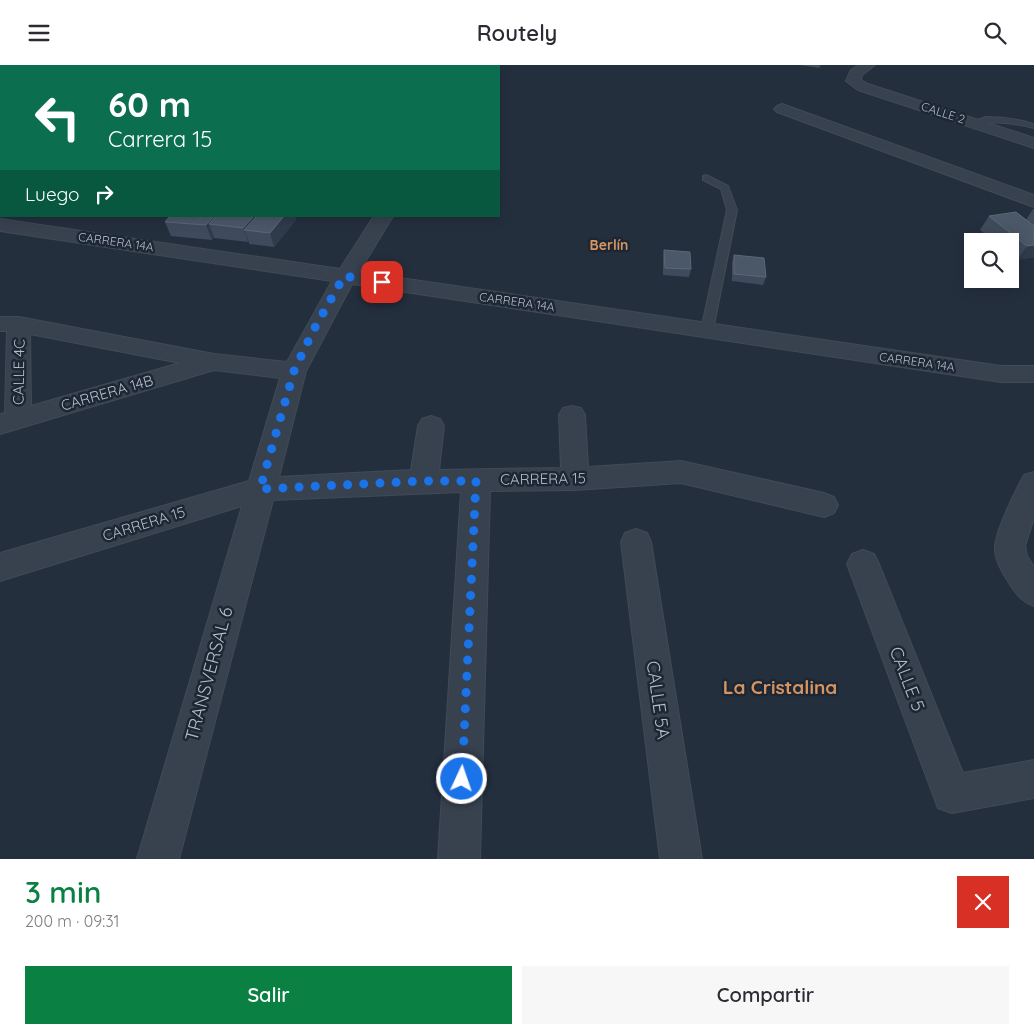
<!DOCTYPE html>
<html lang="es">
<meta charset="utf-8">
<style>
:root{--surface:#fff;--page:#f7f7f7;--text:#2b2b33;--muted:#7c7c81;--accent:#0b8043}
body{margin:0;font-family:Quicksand,sans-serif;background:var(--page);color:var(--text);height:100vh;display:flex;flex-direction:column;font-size:19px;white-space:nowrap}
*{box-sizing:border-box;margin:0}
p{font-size:16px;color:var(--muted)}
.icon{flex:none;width:28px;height:28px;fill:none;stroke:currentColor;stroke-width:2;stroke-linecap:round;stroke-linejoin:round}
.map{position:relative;height:794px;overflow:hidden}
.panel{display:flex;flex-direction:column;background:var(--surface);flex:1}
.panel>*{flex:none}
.guide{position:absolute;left:0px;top:0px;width:500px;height:152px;box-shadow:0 2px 12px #0003;background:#0b6e4f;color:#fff;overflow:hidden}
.buttons{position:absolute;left:964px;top:168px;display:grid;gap:10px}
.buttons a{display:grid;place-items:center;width:55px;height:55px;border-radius:0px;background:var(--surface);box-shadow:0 2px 12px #0003;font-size:25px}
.pin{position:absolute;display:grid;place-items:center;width:42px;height:42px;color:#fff;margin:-21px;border-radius:10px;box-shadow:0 2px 8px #0006}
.me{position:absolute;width:55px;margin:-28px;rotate:3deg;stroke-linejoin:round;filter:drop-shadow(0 0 4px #0008)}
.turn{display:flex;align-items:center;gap:18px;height:105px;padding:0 25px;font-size:22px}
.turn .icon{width:65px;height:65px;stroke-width:2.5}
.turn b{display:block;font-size:35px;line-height:42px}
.then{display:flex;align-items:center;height:48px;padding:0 25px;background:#0003;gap:10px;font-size:19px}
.round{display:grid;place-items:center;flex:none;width:52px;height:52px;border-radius:0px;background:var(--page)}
.headline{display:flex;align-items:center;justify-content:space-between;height:85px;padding:0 25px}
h1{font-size:30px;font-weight:600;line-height:38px;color:var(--accent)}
.primary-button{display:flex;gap:10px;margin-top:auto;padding:10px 25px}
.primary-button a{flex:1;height:58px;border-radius:0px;background:var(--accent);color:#fff;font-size:20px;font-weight:600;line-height:58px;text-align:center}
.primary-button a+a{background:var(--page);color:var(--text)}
header{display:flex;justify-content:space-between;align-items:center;height:65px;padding:0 25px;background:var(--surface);font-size:22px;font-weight:600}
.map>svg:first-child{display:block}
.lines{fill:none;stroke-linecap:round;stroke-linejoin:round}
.lane-casing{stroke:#414a57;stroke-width:2}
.street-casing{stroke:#414a57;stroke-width:2}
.lane{fill:#38414e;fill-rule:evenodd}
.street{fill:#38414e;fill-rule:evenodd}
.wall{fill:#3f4b5c}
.shaded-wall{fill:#2f3b4b}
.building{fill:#4b5868;stroke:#5c6777}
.route{stroke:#1a73e8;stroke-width:9;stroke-dasharray:0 16.2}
.labels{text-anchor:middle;stroke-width:5;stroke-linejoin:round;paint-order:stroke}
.far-street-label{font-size:12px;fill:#b4bcc9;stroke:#1d2633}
.far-neighbourhood-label{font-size:14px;font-weight:bold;fill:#d59563;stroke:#1d2633}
.street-label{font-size:15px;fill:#b4bcc9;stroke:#1d2633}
.near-street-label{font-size:18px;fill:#b4bcc9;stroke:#1d2633}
.near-neighbourhood-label{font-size:19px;font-weight:bold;fill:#d59563;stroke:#1d2633}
</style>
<header><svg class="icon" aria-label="menu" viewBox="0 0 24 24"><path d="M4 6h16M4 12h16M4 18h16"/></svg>Routely<svg class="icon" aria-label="search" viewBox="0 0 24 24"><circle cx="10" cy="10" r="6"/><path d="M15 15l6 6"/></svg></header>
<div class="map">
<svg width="1034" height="794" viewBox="0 0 1034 794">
<rect width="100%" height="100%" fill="#242f3e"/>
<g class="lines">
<defs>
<g id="lane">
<path d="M 986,52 C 1003,52 1018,54 1034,59 L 1034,63 C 1013,58 993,55 972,60 L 968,58 Z"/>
<polygon points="706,110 728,121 737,145 713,265 707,269 701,265 727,145 721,124 703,115 703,111"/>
</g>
<g id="street">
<polygon points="0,0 15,0 16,1 1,1 0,5"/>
<rect x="257" y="0" width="14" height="1"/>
<polygon points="859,0 875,0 862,10 861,15 868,19 1034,73 1034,83 858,25 846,16 851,5"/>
<polygon points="782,39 1034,130 1034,142 777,47 774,44 777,41"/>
<polygon points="1,48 1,58 0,59 0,49"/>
<rect x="0" y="109" width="1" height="10"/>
<path d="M 374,151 L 393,151 L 359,207 L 1001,301 L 1034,301 L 1034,317 L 1001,317 L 352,219 L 306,306 L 279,412 L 411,405 L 418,361 L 422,354 L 431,351 L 440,354 L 444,361 L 439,405 L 561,403 L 559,350 L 563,343 L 572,341 L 581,343 L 585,350 L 588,402 L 681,396 L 824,428 L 834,432 L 838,440 L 834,448 L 824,452 L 681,418 L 575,425 L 490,426 L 480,794 L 438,794 L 461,427 L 273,435 L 179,794 L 137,794 L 242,441 L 0,516 L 0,488 L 249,416 L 280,313 L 214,305 L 0,369 L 0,349 L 5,348 L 7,266 L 0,266 L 0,252 L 19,252 L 214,289 L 287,297 L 332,216 L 0,166 L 0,154 L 340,204 ZM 30,269 L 180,298 L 31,341 Z"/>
<path d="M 1034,407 L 1034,453 L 1025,481 L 1027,491 L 1034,502 L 1034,541 C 1021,536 1017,530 1009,518 C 1003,509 996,497 995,486 C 993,470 1016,425 1024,410 Z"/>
<polygon points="636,464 647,468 651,477 702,794 660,794 621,477 625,468"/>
<polygon points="863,485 874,489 879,499 963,708 1034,695 1034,733 952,748 938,743 847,499 852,489"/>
</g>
</defs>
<use href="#lane" class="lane-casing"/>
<use href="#street" class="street-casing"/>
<use href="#lane" class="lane"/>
<use href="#street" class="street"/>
</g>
<g class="wall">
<polygon points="800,0 821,0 819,3"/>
<polygon points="1033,144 1034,144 1034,192 1017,195 1010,189 1010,176 994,176 980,165 989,151 1026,155"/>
<polygon points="170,151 295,151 296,155 274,182 249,179 249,177 248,177 214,173 214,172 212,175 171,171 165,157"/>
<polygon points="664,185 691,204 689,212 663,210 663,192"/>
<polygon points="734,190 766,212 763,220 732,216 732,197"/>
</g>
<g class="shaded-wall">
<polygon points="214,151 231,151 209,159 214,172 212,175 206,160"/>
<polygon points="254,151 267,151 244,165 249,177 248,177 243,163"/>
<polygon points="284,151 295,151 296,155 274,182 270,168"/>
<polygon points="1034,180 1034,192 1017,195 1027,181"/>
</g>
<g class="building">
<polygon points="1016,147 1034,161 1034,180 1027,181 989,151"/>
<polygon points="170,151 214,151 206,160 165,157"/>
<polygon points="216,151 254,151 243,163 209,159"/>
<polygon points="257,151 284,151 270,168 244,165"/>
<polygon points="664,185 690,187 691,204 665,203"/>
<polygon points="734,190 764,193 766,212 734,209"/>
</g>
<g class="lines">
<polyline class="route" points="382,217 344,211 313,266 294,306 260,424 423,416 476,416 462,714"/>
</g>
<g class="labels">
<g class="far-street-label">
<text transform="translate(943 48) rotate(18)" y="4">CALLE 2</text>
<text transform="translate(116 177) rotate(8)" y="4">CARRERA 14A</text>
<text transform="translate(517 237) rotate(8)" y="4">CARRERA 14A</text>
<text transform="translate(917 297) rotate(8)" y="4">CARRERA 14A</text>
</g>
<g class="far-neighbourhood-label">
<text x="609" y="185">Berlín</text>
</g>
<g class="street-label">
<text transform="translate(19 307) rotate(-89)" y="5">CALLE 4C</text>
<text transform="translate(107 328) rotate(-16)" y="5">CARRERA 14B</text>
<text transform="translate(543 414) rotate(-1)" y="5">CARRERA 15</text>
<text transform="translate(144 459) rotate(-17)" y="5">CARRERA 15</text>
</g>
<g class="near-street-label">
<text transform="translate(209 609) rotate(-75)" y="6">TRANSVERSAL 6</text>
<text transform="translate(907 614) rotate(69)" y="6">CALLE 5</text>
<text transform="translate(658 635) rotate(82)" y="6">CALLE 5A</text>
</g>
<g class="near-neighbourhood-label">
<text x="780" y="629">La Cristalina</text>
</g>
</g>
</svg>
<div class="buttons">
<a><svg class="icon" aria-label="search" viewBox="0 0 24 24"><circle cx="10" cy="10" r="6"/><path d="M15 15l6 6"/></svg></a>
</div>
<div class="pin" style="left:382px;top:217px;background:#d93025"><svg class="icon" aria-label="arrive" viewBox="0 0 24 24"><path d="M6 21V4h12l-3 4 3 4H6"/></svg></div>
<svg class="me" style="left:462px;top:714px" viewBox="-20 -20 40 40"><circle r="17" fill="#1a73e8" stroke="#fff" stroke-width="3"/><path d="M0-11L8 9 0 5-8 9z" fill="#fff"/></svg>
<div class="guide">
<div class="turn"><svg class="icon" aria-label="left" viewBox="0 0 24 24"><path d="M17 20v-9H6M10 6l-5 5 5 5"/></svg><div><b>60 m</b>Carrera 15</div></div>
<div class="then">Luego<svg class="icon" aria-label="right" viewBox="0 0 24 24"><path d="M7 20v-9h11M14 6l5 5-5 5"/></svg></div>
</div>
</div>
<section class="panel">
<div class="headline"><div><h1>3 min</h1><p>200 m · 09:31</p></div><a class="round" style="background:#d93025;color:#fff"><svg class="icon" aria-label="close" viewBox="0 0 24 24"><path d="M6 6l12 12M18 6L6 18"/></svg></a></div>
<div class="primary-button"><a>Salir</a><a>Compartir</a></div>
</section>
